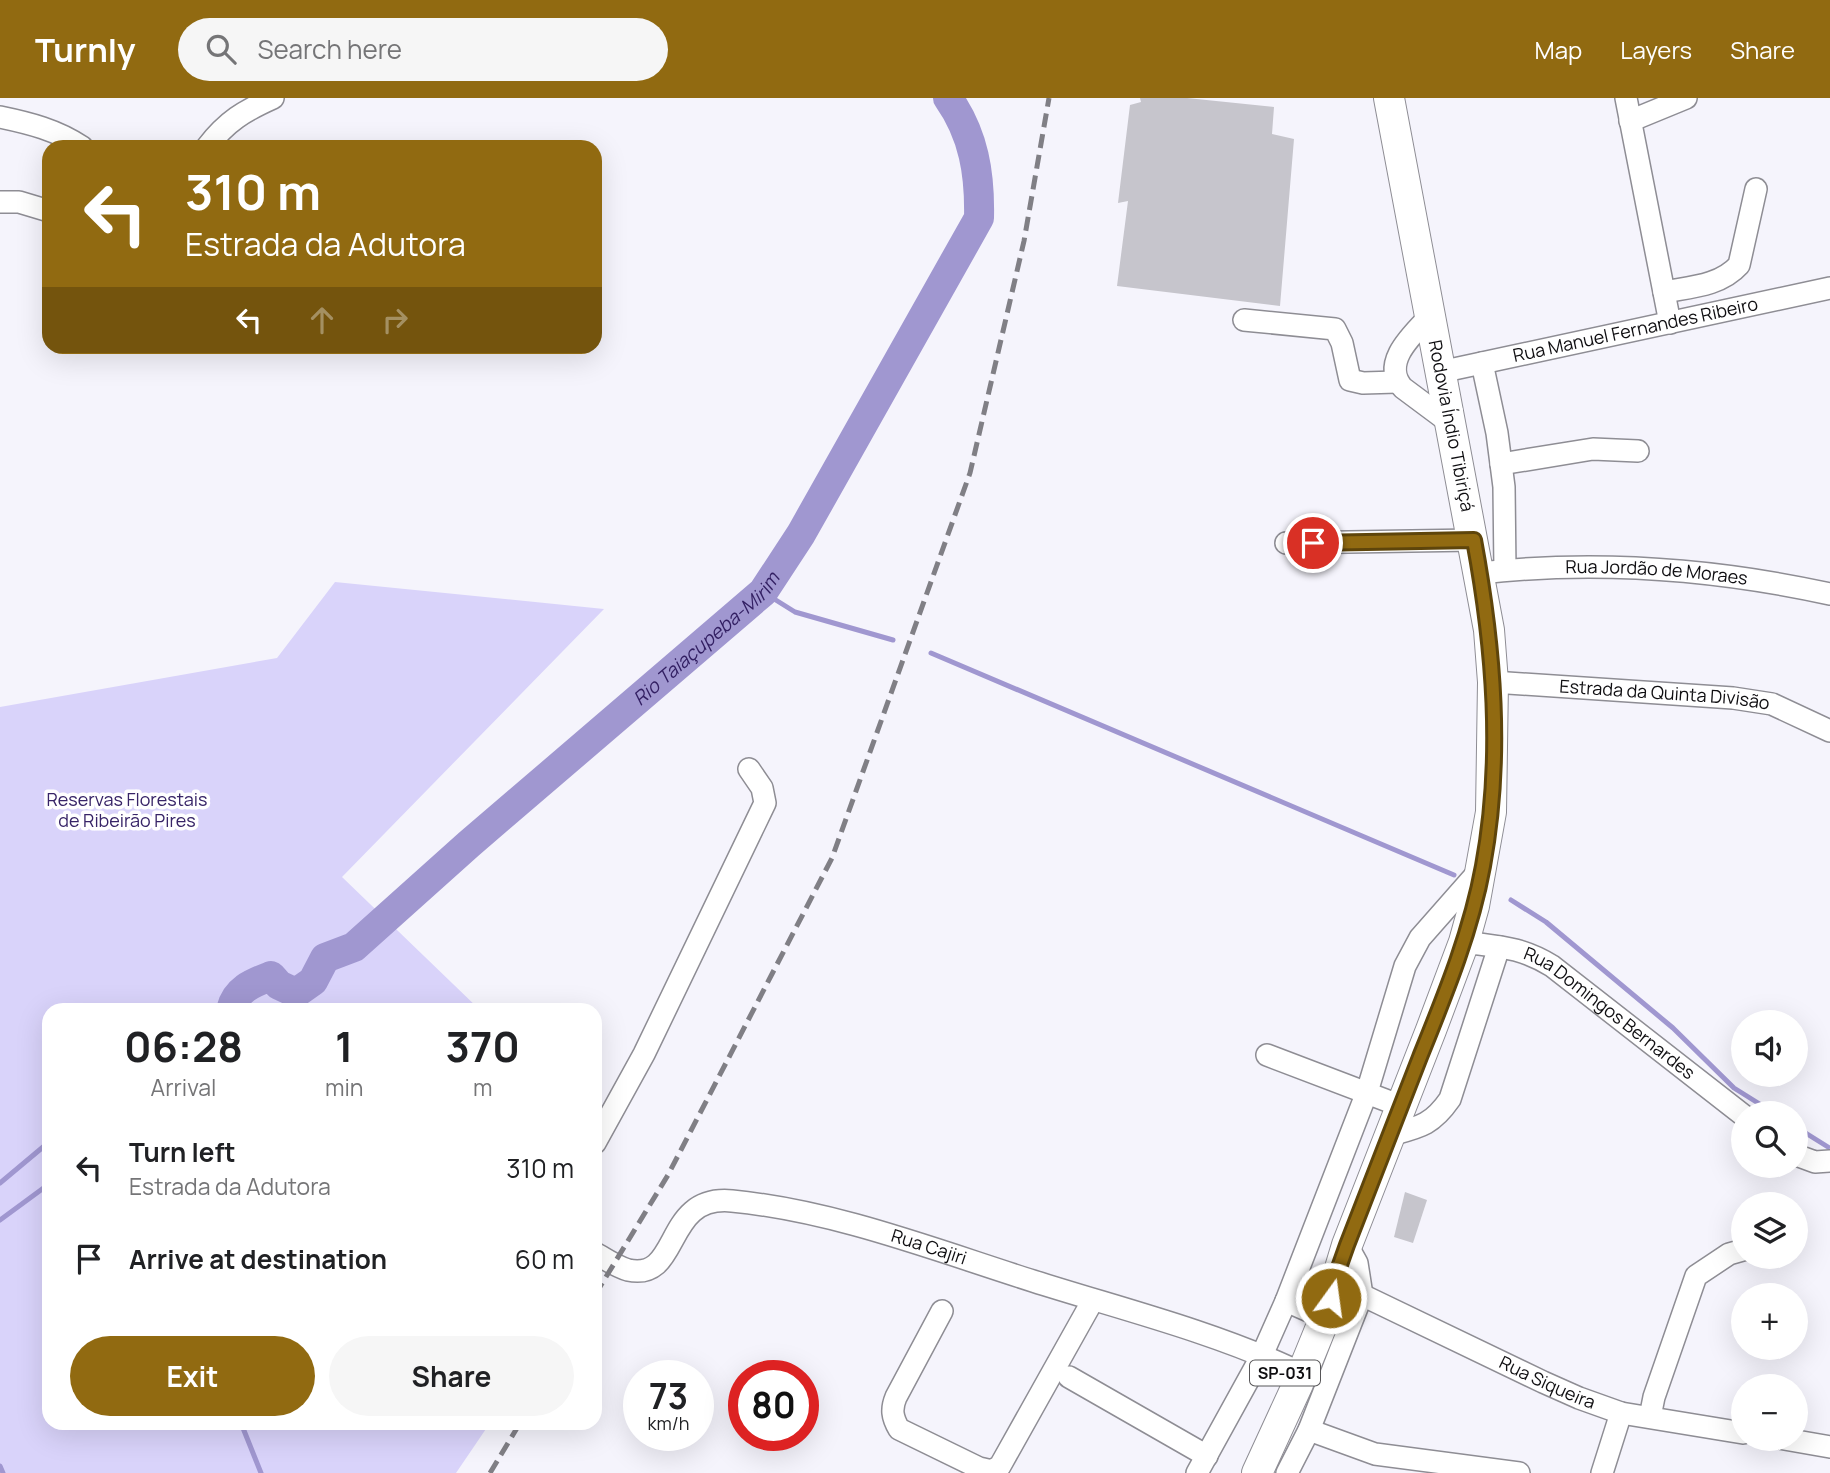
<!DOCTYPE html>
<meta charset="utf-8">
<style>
:root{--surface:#fff;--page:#f6f6f6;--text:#202124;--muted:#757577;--accent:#916a11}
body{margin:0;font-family:Manrope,sans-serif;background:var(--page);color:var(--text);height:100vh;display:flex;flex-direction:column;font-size:26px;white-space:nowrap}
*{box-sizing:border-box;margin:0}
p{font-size:23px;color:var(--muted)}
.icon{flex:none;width:38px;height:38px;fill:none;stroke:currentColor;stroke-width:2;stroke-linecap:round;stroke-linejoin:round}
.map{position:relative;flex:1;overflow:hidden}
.drawer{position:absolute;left:42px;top:905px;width:560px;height:427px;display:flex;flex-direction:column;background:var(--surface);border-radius:21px;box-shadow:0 7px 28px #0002}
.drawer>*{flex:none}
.banner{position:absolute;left:42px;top:42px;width:560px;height:214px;border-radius:21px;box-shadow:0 7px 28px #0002;background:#916a11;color:#fff;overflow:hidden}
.tools{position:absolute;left:1731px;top:912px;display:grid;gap:14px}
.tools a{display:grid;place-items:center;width:77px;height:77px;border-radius:50%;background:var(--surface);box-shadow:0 7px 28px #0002;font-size:35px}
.speed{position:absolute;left:623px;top:1262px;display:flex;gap:14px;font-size:35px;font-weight:700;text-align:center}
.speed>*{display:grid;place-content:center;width:91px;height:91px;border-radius:50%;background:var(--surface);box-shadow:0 7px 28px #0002;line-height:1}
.speed small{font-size:18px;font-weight:400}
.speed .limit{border:10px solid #d22;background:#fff;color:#111}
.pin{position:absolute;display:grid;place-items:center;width:60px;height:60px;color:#fff;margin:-30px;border:4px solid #fff;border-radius:50%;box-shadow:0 2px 7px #0007}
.me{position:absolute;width:77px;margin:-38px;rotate:14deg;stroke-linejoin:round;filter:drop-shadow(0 0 5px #0008)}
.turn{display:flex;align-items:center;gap:24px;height:147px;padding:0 28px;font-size:32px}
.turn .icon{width:91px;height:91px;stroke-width:2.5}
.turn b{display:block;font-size:49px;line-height:60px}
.lanes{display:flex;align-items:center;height:66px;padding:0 28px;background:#0003;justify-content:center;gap:35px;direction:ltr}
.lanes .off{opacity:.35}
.eta{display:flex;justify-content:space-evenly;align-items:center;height:119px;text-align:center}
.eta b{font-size:42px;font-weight:700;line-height:49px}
.primary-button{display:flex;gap:14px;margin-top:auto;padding:14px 28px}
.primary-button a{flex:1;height:80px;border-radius:42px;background:var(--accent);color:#fff;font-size:28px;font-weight:700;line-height:80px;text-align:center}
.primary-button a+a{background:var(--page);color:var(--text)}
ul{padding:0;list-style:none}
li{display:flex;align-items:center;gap:21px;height:91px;padding:0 28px}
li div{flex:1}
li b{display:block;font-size:26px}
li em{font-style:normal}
header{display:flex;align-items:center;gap:42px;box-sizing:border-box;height:98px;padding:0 35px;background:var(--accent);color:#fff}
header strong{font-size:33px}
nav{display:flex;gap:38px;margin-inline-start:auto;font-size:24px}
.search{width:490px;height:63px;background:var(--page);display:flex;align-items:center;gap:18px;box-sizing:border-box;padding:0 24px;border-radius:38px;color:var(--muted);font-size:26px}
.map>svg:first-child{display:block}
.green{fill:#d9d3fa}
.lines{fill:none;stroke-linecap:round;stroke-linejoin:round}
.stream{stroke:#a097d0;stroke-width:5}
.river{stroke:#a097d0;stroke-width:30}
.building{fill:#c6c5cc}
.minor-casing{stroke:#8e8d94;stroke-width:24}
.highway-casing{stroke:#8e8d94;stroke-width:32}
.minor{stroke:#fff;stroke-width:21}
.highway{stroke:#fff;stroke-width:30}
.rail{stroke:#807f85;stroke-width:5;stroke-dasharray:14 7;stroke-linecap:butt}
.route-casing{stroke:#5e450b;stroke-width:18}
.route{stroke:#916a11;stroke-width:12}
.labels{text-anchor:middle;stroke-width:7;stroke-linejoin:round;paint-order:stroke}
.shield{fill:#fff;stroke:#575658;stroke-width:2}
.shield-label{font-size:16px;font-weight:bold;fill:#0f0e11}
.street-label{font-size:18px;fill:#0f0e11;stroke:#fff}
.park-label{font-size:18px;fill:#372467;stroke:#fff}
.water-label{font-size:19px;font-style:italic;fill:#332063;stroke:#fff}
</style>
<header>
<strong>Turnly</strong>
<div class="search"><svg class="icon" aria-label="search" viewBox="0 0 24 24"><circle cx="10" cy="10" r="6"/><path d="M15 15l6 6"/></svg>Search here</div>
<nav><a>Map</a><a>Layers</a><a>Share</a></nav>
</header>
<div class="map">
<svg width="1830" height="1375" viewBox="0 0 1830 1375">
<rect width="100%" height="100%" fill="#f5f4fc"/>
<polygon class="green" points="335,484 604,511 342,779 480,912 49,912 49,1325 490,1325 456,1375 0,1375 0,609 277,560"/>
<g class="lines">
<g class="stream">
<polyline points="763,494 795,514 893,542"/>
<polyline points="931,555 1454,777"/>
<polyline points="1511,802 1546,824 1673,930 1734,990 1774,1015"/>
<polyline points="1796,1029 1828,1049"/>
<polyline points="0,1085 49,1044"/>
<polyline points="0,1122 49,1086"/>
<polyline points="241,1325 261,1375"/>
<polyline points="0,1368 3,1375"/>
</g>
<path class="river" id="s1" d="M 231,912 C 236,891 253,885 271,878 L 279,887 L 296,895 L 313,883 L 325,860 L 354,849 L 469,746 L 763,494 L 801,436 L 979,120 C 980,76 974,37 948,0"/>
</g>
<g class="building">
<polygon points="1140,0 1187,0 1274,9 1272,36 1294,41 1280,208 1117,188 1128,103 1118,105 1130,7 1141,4"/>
<polygon points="1405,1094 1427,1102 1413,1145 1394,1139"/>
</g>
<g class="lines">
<defs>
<g id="minor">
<polyline points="1626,0 1670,225"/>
<path d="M 0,19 C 29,25 57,32 82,49"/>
<polyline points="1630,23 1686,0"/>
<path d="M 207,49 C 227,23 244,13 273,0"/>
<polyline points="0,104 19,104 49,113"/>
<path d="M 1664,194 C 1690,189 1720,188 1739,167 L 1756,91"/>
<path d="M 1430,218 C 1413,236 1380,265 1403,290 L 1450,325"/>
<polyline points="1244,222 1335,231 1342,245 1350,282 1363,285 1397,284"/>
<polyline points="1482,265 1497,335 1504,389 1505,472"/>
<path id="s2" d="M 1440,274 L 1830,190"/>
<polyline points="1501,366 1593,351 1638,353"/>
<polyline points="1286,445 1474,442"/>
<path id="s3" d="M 1480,475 C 1597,462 1715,471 1830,496"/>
<path id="s4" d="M 1493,584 L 1733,600 L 1772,606 L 1830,633"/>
<path id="s5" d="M 1464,844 C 1500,849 1521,849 1552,868 L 1743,1017"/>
<polyline points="1267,957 1401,1008"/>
<path d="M 1390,1037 C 1420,1029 1432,1027 1450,1001 L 1499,849"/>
<polyline points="595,1045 644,956 765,705 762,690 749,671"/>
<polyline points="1796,1057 1815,1064 1830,1063"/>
<path id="s6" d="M 595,1155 C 605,1161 617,1169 628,1172 C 682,1184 662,1096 732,1103 C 835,1113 935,1152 1033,1183 C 1118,1210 1207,1232 1288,1269"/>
<path id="s7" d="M 1362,1197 L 1543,1284 L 1579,1300 L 1621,1315 L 1743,1335"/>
<polyline points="1286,1203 1311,1214"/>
<path d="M 942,1213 L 896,1299 C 891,1311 892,1319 899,1331 L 979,1370 L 992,1373 L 1000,1368 L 1093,1202"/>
<polyline points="1069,1279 1207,1358"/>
<polyline points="1650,1319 1654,1299 1696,1178 1729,1156 1743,1152"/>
<polyline points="1309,1332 1375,1356 1519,1375"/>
<polyline points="1779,1340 1830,1349"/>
<polyline points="1197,1375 1262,1257 1286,1203 1367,994 1405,868 1420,840 1479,773"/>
<polyline points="1287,1375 1309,1332 1362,1197 1357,1165 1347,1147"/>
<polyline points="1602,1375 1621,1315"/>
</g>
<polyline id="highway" points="1257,1375 1297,1288 1326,1217 1347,1147 1431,932 1464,844 1474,808 1491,714 1493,584 1489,532 1389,0"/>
</defs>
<use href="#minor" class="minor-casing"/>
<use href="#highway" class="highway-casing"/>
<use href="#minor" class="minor"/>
<use href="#highway" class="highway"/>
<g class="rail">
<polyline points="595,1197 668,1077 832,760 970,375 1024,143 1049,0"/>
<polyline points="490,1375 520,1325"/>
</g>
</g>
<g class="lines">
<defs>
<path id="route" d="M 1313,445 L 1474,442 C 1494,550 1503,660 1483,768 C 1471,834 1445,897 1420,959 C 1396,1022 1371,1084 1347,1147 L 1336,1178 L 1331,1200"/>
</defs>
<use href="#route" class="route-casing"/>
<use href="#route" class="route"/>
</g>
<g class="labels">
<rect class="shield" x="1250" y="1262.5" width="70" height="25" rx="5"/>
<g class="shield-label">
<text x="1285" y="1281">SP-031</text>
</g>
<g class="street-label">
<text dy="6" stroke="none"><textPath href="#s2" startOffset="200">Rua Manuel Fernandes Ribeiro</textPath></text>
<text transform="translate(1451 328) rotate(79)" y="6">Rodovia Índio Tibiriçá</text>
<text dy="6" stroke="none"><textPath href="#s3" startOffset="177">Rua Jordão de Moraes</textPath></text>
<text dy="6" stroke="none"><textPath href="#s4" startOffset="172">Estrada da Quinta Divisão</textPath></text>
<text dy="6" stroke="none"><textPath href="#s5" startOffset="166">Rua Domingos Bernardes</textPath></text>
<text dy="6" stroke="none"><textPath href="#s6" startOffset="376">Rua Cajiri</textPath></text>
<text dy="6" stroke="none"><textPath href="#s7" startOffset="205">Rua Siqueira</textPath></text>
</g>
<g class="park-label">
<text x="127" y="708">Reservas Florestais<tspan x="127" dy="21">de Ribeirão Pires</tspan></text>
</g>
<g class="water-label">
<text dy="7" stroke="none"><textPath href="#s1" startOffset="632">Rio Taiaçupeba-Mirim</textPath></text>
</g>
</g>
</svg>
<div class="tools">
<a><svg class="icon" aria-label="sound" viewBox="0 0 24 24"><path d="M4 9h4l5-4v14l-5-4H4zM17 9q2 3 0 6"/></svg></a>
<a><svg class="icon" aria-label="search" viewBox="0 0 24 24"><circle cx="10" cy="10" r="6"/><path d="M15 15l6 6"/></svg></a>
<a><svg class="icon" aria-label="layers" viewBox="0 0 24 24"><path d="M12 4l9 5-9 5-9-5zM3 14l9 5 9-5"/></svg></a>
<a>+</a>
<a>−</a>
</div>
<div class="speed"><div>73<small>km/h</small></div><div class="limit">80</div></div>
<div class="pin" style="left:1313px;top:445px;background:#d93025"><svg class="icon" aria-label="arrive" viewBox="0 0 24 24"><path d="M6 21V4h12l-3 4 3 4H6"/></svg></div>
<svg class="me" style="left:1331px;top:1200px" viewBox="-20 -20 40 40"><circle r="17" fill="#916a11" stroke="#fff" stroke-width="3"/><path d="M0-11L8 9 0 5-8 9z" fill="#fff"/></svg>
<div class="banner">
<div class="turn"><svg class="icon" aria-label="left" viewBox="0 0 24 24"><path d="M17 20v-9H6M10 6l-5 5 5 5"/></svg><div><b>310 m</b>Estrada da Adutora</div></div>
<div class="lanes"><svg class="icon" aria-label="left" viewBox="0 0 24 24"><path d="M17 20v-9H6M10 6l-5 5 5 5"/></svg><svg class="icon off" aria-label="ahead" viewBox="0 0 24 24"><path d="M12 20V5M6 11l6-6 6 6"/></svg><svg class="icon off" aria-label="right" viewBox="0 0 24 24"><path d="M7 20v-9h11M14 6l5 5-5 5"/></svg></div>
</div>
<section class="drawer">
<div class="eta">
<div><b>06:28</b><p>Arrival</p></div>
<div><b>1</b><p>min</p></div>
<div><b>370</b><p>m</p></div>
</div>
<ul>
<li><svg class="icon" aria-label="left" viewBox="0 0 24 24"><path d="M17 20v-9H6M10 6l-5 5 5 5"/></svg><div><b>Turn left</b><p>Estrada da Adutora</p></div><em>310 m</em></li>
<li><svg class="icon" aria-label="arrive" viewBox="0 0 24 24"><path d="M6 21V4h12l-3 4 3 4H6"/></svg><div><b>Arrive at destination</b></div><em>60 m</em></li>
</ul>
<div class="primary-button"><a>Exit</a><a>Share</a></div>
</section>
</div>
